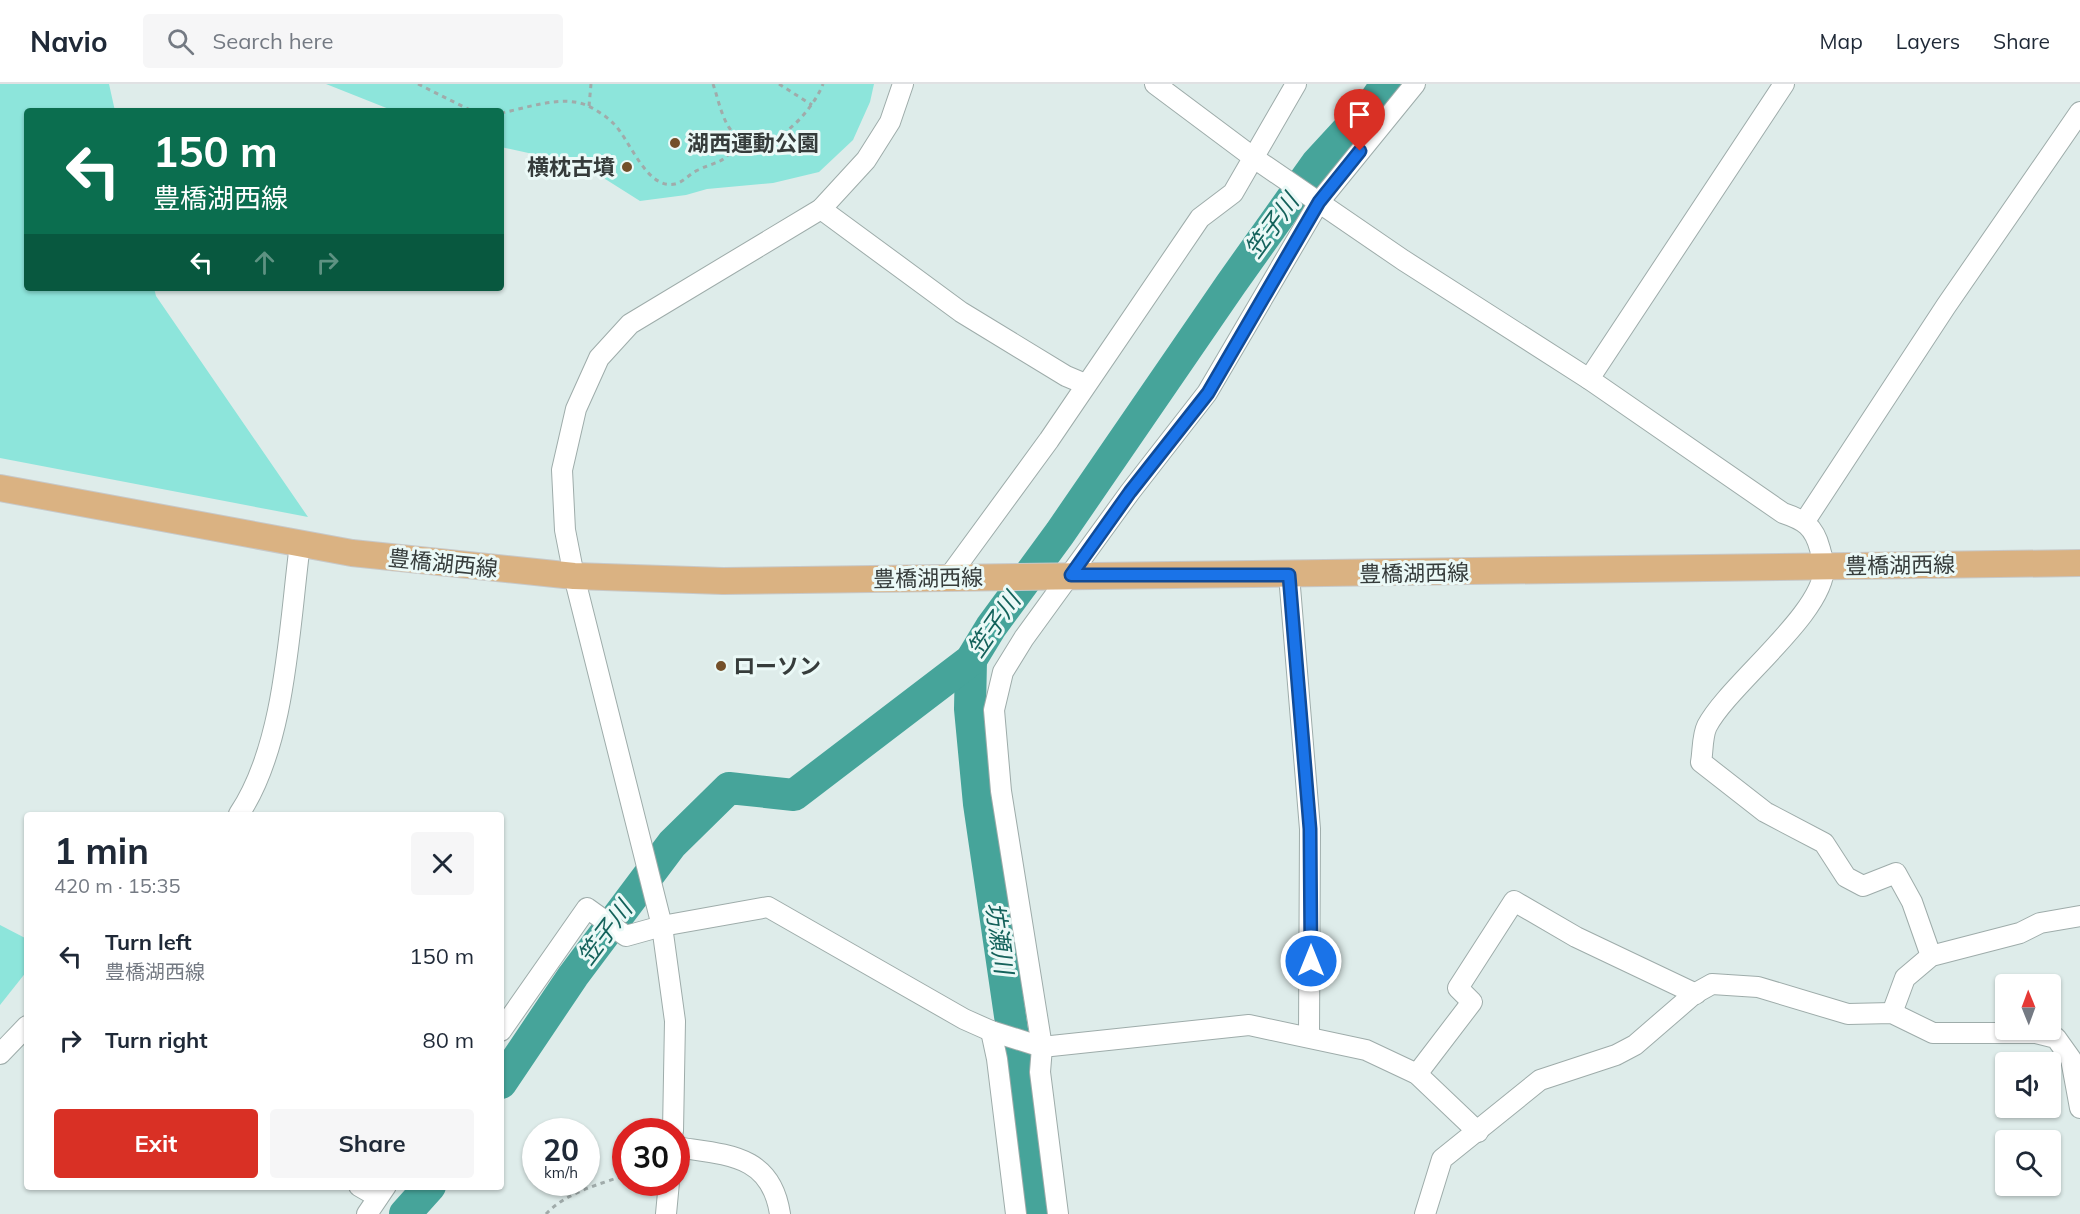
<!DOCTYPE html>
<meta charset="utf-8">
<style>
:root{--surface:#fff;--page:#f6f6f7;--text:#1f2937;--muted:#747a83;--line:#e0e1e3;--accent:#d93025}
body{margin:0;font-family:Mulish,"Noto Sans JP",sans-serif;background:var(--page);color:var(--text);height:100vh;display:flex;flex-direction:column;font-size:22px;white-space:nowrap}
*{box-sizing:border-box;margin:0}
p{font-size:20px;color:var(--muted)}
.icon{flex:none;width:33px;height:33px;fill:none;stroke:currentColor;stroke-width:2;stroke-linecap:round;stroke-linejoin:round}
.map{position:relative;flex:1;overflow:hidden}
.drawer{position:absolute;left:24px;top:728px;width:480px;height:378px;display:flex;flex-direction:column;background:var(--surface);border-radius:6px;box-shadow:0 2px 4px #0004}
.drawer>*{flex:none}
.hud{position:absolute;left:24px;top:24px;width:480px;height:183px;border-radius:6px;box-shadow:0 2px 4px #0004;background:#0b6e4f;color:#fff;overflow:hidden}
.needle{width:39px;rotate:359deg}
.controls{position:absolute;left:1995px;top:890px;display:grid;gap:12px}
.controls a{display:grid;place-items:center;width:66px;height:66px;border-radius:6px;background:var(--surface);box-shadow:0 2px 4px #0004;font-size:30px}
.speed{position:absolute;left:522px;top:1034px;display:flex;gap:12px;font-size:30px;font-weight:700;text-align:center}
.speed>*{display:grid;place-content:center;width:78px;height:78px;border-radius:50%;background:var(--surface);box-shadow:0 2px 4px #0004;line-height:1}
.speed small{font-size:15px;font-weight:400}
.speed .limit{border:9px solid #d22;background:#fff;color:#111}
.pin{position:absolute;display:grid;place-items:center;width:51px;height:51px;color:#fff;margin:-62px -26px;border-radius:50% 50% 50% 0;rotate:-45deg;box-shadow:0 0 6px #0007}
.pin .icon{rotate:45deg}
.me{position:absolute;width:66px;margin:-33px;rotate:0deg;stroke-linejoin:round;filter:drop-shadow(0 0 4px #0008)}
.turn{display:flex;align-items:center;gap:21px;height:126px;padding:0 30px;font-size:27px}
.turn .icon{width:78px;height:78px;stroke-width:2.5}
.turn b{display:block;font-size:42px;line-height:51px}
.lanes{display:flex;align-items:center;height:57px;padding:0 30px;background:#0003;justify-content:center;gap:30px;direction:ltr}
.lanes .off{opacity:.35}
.round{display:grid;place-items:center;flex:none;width:63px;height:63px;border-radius:6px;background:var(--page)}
.overview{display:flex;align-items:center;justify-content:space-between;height:102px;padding:0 30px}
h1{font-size:36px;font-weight:700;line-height:45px}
.primary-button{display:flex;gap:12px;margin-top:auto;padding:12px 30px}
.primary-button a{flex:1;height:69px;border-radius:6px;background:var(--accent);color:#fff;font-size:24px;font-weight:700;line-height:69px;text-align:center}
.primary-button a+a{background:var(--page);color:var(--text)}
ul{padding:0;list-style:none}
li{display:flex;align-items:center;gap:18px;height:84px;padding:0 30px}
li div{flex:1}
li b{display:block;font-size:22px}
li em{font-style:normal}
header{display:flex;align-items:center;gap:36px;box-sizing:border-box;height:84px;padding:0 30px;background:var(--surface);border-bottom:2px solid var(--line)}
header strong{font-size:28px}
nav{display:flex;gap:33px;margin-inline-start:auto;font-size:21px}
.search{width:420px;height:54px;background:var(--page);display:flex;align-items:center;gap:15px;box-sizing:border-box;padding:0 21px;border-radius:6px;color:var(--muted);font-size:22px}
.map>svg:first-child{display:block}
.green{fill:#8de5db}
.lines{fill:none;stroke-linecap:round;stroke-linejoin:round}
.river{stroke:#46a49a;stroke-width:32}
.minor-casing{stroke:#9eacaa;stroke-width:22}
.major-casing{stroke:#c7c8c8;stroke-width:28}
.path{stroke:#a0abaa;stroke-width:3;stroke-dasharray:4.5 4.5;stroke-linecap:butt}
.minor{stroke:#fff;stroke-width:20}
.major{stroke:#dab282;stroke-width:26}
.route-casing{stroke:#114b97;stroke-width:15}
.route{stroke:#1a73e8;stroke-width:10}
.poi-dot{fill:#734f29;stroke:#ebf9f7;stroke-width:2}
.labels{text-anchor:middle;stroke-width:6;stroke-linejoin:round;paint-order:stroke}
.poi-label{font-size:22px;font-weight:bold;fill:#363c3b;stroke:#ebf9f7;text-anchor:start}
.street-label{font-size:22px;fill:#363c3b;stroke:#ebf9f7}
.water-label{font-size:24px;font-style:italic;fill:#14625b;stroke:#ebf9f7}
</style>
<header>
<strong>Navio</strong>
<div class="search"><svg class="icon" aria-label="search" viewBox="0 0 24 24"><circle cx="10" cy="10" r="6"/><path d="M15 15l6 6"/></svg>Search here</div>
<nav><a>Map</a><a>Layers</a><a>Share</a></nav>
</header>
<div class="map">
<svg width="2080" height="1130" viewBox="0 0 2080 1130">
<rect width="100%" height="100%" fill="#deecea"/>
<g class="green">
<polygon points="0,0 109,0 115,27 27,27 27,204 154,204 156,212 308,433 0,374"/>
<polygon points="326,0 874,0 870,18 853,56 819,88 773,99 707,105 686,111 640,117 583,81 501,63 501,27 394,27"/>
<polygon points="0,841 27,855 27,887 0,921"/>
</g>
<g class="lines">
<g class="river">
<polyline points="971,576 970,625 979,720 1039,1130"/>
<polyline points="501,999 573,892 672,760 729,704 794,711 971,576 991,543 1060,449 1231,200 1317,79 1376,15 1386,0"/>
<polyline points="405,1130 430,1102"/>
</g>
<defs>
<g id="minor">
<path d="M 1155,0 L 1254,74 L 1403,176 L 1589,295 L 1783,429 C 1804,436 1814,442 1820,465 C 1821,470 1824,477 1824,482 C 1826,528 1729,600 1707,642 C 1702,652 1703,668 1701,678 L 1765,728 L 1824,759 L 1846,793 L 1863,802 L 1896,789 L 1912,818 L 1931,872"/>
<polyline points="821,125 961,228 1066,292 1085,300"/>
<polyline points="1589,295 1784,0"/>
<polyline points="1805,437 1946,222 2080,28"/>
<polyline points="1289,491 1310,745 1309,952"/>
<polyline points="948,494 1049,356 1200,134 1233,109 1296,0"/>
<path d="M 239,730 C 286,660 289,543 300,460"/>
<polyline points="1892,929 1905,894 1931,872 2020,849 2040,839 2080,832"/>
<polyline points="501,947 587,824 626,852 662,842 768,823 964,935 991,947 1042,963 1249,941 1366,966 1417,990 1478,1048"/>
<polyline points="991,947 997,975 1016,1130"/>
<polyline points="0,970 27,942"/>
<polyline points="1417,990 1472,918 1458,904 1514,817 1576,853 1696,910"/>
<polyline points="673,1047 675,937 662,842 574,492 565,446 562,386 576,325 599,274 630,240 821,125 866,76 890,38 903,0"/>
<path d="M 676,1063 C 727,1071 771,1070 780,1130"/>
<polyline points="359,1102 378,1113"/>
<polyline points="367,1130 386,1102"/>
<polyline points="666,1130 669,1098"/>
<polyline points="1058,1130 1040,988 1042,963 1001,707 994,626 1003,588 1024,554 1130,408 1207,309 1319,118 1415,0"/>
<polyline points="1425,1130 1442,1075 1540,996 1616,971 1635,961 1694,910 1712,900 1758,903 1848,930 1892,929 1933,949 2036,949 2056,954 2071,975 2080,1024"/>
</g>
<polyline id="major" points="0,404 352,469 574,492 723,497 2080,479"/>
</defs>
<use href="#minor" class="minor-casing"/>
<use href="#major" class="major-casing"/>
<g class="path">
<polyline points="418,0 472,27"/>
<path d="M 713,0 C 719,17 722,38 735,51 C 766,81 813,27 823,0"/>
<polyline points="779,0 812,21"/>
<polyline points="589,22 591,0"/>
<path d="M 501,29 C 527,24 561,11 586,21 C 595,25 606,32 613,39 C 630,55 646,106 675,100 C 684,98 689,90 698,86 C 721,75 726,81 737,54"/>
<path d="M 546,1130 C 565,1109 600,1100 626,1091"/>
</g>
<use href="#minor" class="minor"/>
<use href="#major" class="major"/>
</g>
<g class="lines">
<defs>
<polyline id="route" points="1311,877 1310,745 1289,491 1071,491 1130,408 1208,309 1319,118 1360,67"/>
</defs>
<use href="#route" class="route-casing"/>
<use href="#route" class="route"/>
</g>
<g class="poi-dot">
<circle cx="675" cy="59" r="6"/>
<circle cx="627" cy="83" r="6"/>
<circle cx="721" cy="582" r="6"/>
</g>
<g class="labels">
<g class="poi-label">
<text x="687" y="67">湖西運動公園</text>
<text x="615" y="91" text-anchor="end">横枕古墳</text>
<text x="733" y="590">ローソン</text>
</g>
<g class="street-label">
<text transform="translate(443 479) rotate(6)" y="8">豊橋湖西線</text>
<text transform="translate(1900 481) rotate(-1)" y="8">豊橋湖西線</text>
<text transform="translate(1414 489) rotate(-1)" y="8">豊橋湖西線</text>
<text transform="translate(928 494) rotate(-1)" y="8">豊橋湖西線</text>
</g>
<g class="water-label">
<text transform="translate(1272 142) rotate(-54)" y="8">笠子川</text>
<text transform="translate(994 541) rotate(-55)" y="8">笠子川</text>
<text transform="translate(605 849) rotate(-53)" y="8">笠子川</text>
<text transform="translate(999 854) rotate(82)" y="8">坊瀬川</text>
</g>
</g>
</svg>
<div class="controls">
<a><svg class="needle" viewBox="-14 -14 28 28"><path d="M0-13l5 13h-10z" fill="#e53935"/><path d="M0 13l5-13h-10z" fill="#747a83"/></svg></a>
<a><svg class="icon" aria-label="sound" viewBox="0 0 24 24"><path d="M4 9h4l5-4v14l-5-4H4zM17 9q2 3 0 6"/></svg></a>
<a><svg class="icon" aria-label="search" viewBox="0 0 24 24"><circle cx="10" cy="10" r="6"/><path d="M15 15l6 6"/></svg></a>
</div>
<div class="speed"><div>20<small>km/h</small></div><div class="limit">30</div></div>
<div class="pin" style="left:1360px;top:67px;background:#d93025"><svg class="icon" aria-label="arrive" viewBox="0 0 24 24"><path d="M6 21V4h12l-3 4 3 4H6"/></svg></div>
<svg class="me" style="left:1311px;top:877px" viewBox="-20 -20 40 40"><circle r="17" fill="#1a73e8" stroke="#fff" stroke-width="3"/><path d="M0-11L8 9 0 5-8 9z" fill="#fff"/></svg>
<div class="hud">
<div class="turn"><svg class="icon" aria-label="left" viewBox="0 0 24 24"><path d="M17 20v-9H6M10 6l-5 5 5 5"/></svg><div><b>150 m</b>豊橋湖西線</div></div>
<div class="lanes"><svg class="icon" aria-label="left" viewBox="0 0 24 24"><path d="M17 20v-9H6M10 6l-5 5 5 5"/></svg><svg class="icon off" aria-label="ahead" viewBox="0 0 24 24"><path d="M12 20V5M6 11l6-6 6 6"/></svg><svg class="icon off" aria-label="right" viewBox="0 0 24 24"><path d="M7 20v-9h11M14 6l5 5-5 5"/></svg></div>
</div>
<section class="drawer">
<div class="overview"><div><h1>1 min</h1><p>420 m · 15:35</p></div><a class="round"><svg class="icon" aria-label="close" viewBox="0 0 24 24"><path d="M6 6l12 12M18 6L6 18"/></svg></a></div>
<ul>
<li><svg class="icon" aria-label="left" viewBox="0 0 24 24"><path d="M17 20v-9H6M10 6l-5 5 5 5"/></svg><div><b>Turn left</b><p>豊橋湖西線</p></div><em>150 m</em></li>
<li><svg class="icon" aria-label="right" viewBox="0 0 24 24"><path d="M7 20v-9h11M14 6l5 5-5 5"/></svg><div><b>Turn right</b></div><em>80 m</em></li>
</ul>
<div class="primary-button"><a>Exit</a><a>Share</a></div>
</section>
</div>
